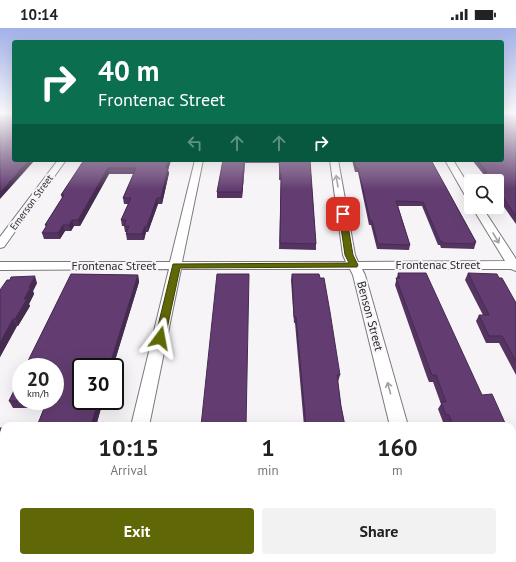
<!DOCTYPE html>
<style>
:root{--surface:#fff;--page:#f2f2f2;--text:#222;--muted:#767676;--accent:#606707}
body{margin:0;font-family:"PT Sans",sans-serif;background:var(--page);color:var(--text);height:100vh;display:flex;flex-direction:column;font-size:15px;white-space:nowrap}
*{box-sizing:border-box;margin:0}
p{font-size:13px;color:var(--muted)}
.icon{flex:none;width:22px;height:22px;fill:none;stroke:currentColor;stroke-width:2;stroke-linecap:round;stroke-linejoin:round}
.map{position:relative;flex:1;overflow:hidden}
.side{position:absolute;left:0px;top:394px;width:516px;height:140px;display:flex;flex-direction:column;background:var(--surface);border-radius:12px 12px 0 0;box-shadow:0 4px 16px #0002}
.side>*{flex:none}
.top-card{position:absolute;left:12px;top:12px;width:492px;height:122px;border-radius:4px;box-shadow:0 4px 16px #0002;background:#0b6e4f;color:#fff;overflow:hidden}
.controls{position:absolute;left:464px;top:146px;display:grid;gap:8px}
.controls a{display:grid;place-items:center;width:40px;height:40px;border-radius:4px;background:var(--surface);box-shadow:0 4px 16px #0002;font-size:20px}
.speed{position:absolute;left:12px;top:330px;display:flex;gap:8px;font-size:20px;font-weight:700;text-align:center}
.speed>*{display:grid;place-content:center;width:52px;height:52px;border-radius:50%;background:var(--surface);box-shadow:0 4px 16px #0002;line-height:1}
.speed small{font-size:10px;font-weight:400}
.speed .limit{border:2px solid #111;border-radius:6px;background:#fff;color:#111}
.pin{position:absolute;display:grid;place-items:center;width:34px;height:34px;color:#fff;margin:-17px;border-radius:8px;box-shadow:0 2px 6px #0006}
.me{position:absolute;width:44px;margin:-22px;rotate:13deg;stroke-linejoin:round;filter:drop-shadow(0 0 3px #0008)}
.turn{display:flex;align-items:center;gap:14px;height:84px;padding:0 20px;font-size:18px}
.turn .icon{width:52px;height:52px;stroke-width:2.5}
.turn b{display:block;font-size:28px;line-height:34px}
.lanes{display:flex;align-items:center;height:38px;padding:0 20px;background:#0003;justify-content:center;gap:20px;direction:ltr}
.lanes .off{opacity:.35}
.eta{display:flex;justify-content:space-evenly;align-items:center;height:68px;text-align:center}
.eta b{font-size:24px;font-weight:800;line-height:28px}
.button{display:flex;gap:8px;margin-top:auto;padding:8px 20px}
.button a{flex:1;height:46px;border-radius:4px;background:var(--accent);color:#fff;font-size:16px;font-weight:800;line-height:46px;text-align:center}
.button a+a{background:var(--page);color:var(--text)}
.status{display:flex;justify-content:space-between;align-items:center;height:28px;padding:0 20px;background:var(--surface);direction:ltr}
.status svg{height:11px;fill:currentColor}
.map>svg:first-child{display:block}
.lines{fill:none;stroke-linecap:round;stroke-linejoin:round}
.minor-casing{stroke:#7c797d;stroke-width:2}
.minor{fill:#fff;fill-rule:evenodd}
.wall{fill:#553461}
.shaded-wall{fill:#452b4f}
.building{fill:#633d71;stroke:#452b4f}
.oneway{stroke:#a0a0a0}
.route{fill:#606707;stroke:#3e4305}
.labels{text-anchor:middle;stroke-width:4;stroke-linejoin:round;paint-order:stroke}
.far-street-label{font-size:10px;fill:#2c2b2d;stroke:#f7f4f8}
.street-label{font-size:12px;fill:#2c2b2d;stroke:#f7f4f8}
</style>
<div class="status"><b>10:14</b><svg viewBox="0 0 49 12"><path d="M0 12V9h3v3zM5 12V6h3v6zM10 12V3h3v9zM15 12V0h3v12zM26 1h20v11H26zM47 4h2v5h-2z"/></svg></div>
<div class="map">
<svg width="516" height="534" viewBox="0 0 516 534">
<rect width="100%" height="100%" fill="#f7f4f8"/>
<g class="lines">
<defs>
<g id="minor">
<polygon points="58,132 66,132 4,219 0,220 0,209"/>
<polygon points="195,132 203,132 182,234 346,234 343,227 330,132 338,132 355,227 358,234 505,233 472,179 482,179 516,231 516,243 511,241 362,241 365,247 408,398 390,398 353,247 350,241 181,241 149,398 131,398 169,241 0,242 0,234 170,234"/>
<polygon points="445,132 453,132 471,161 471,172 466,169"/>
<polygon points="99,530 121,530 120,534 98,534"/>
<polygon points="423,530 445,530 446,534 424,534"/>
</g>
</defs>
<use href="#minor" class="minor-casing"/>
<use href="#minor" class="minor"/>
</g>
<g class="wall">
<polygon points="516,88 516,196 497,169 497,153 486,153 484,149 484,147 472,132 502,132"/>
<polygon points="82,132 171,132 168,142 169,145 162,176 158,176 148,204 146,204 144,212 127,212 126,206 127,204 125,204 124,198 122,198 121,192 128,176 124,176 123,170 134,146 109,146 80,198 74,198 71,203 65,203 60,211 44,211 42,205 46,199 45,197 62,170 61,167 83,134"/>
<polygon points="223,132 310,132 316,216 316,222 279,221 281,152 279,152 279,135 245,135 242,170 217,170 217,164"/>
<polygon points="352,132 431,132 476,214 474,221 441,220 440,217 438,217 422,178 398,178 410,217 409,222 377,221 371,197 369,197 358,144 355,144"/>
<polygon points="398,245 482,367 505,395 503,398 447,398 445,394 443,394 438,381 441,376 433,354 429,354 427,349 395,257"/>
<polygon points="468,245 499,250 516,275 516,347 499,315 486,315 476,293 479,287 483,287 465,252"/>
<polygon points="71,246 138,247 139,254 113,339 81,339 81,373 103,373 96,398 37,398 44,380 13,380 9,373 21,348 21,373 55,373 55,339 25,339"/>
<polygon points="292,246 340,347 338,354 341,378 345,398 304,398 295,295 294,295 291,252"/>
<polygon points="37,255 33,263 34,266 29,276 30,278 18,298 17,298 0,329 0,262"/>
<rect x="0" y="400" width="4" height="25"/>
<polygon points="316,530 367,530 367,534 317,534"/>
<polygon points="496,530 512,530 516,534 497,534"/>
</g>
<g class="shaded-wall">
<polygon points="29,132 35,132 0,171 0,164"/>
<polygon points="169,132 171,132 168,142 169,145 162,176 161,170 166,140"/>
<polygon points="245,132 245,135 242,170 242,164"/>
<polygon points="108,140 109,146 80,198 78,192"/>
<polygon points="157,170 158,176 148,204 147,198"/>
<polygon points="72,192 74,198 71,203 69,197"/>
<polygon points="63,197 65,203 60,211 58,205"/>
<polygon points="145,198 146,204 144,212 142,206"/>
<polygon points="138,247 139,254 113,339 109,339"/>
<polygon points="35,248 37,255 33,263 34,266 29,276 30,278 18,298 15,291 24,271 29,259"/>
<polygon points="13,291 17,298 0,329 0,315"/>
<polygon points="98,373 103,373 96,398 91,398"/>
<polygon points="37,530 44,530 43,534 36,534"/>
</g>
<g class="building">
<polygon points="0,86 14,86 14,132 29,132 0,164"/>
<polygon points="502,86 514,86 516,88 516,188 497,161 497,153 491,153 485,144 487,144 477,132 502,132"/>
<polygon points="84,132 169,132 166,140 168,140 161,170 157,170 147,198 145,198 142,206 126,206 129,198 124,198 126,192 121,192 131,170 123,170 136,140 108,140 78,192 72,192 69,197 63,197 58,205 42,205 47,197 45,197 64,167 61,167 82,135"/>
<polygon points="223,132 244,132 242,164 217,164"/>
<polygon points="279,132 310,132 316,216 280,215 281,146 280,146"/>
<polygon points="354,132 431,132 476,214 474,214 475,216 443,215 442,213 440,213 423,174 396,173 410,217 378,216 372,193 370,192 358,140 356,140"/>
<polygon points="398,245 426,245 482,367 492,366 505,395 493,395 494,398 453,398 449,387 446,387 441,374 446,374 436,347 432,347 430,342 396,250 400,250"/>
<polygon points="468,245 497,246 499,250 502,250 516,275 516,333 502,308 489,308 479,287 489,287"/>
<polygon points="71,246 138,247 109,339 81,339 81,373 98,373 91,398 37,398 47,373 55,373 55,339 25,339"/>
<polygon points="217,246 249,246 246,398 201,398"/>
<polygon points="292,246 319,246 320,250 324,250 330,284 340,347 337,347 341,378 345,398 306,398 296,289 294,289"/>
<polygon points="35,248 29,259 31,259 24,271 27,271 15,291 13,291 0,315 0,262 7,252 10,252 11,249"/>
<polygon points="21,348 21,373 9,373"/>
<rect x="0" y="400" width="4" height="18"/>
<polygon points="512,438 516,446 516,534 505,534 503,530 512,530"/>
<polygon points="4,487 4,530 37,530 36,534 0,534 0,496"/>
<rect x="186" y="530" width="57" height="4"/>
<rect x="318" y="530" width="49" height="4"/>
</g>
<defs><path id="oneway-shaft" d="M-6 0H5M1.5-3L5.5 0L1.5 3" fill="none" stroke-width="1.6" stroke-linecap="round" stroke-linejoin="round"/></defs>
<g class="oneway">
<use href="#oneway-shaft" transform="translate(337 153) rotate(-99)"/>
<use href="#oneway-shaft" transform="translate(496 210) rotate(59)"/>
<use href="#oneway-shaft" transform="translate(389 360) rotate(-105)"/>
</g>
<linearGradient id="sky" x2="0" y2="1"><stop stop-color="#a1b1e8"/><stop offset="0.53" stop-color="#fbfafc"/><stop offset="1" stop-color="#fbfafc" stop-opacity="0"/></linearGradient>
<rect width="516" height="161" fill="url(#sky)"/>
<polygon class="route" points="343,184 346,186 353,227 358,237 357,239 180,240 165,310 163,313 156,313 155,310 173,236 349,235 345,227 339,186"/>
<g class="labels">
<g class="far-street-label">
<text transform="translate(31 174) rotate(-54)" y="4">Emerson Street</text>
</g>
<g class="street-label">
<text x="438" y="241">Frontenac Street</text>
<text x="114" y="242">Frontenac Street</text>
<text transform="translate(370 288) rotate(75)" y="4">Benson Street</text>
</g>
</g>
</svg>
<div class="controls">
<a><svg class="icon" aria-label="search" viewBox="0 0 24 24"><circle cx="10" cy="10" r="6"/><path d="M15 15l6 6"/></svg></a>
</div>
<div class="speed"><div>20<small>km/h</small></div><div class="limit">30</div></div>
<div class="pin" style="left:343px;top:186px;background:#d93025"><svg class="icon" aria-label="arrive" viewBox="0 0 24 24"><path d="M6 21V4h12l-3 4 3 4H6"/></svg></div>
<svg class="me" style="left:160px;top:310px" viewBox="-20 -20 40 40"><path d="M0-17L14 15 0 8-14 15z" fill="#606707" stroke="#fff" stroke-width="4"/></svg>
<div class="top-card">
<div class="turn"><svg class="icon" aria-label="right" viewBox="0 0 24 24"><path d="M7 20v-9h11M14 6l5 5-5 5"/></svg><div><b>40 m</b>Frontenac Street</div></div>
<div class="lanes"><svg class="icon off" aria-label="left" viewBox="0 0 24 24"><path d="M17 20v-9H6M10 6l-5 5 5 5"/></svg><svg class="icon off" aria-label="ahead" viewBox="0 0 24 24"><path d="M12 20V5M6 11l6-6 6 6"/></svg><svg class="icon off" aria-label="ahead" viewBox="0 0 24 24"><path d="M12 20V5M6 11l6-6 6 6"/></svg><svg class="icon" aria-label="right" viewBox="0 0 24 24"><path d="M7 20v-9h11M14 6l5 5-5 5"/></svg></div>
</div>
<section class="side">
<div class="eta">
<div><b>10:15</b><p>Arrival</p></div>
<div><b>1</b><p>min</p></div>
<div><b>160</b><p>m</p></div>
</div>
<div class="button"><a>Exit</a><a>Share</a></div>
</section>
</div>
